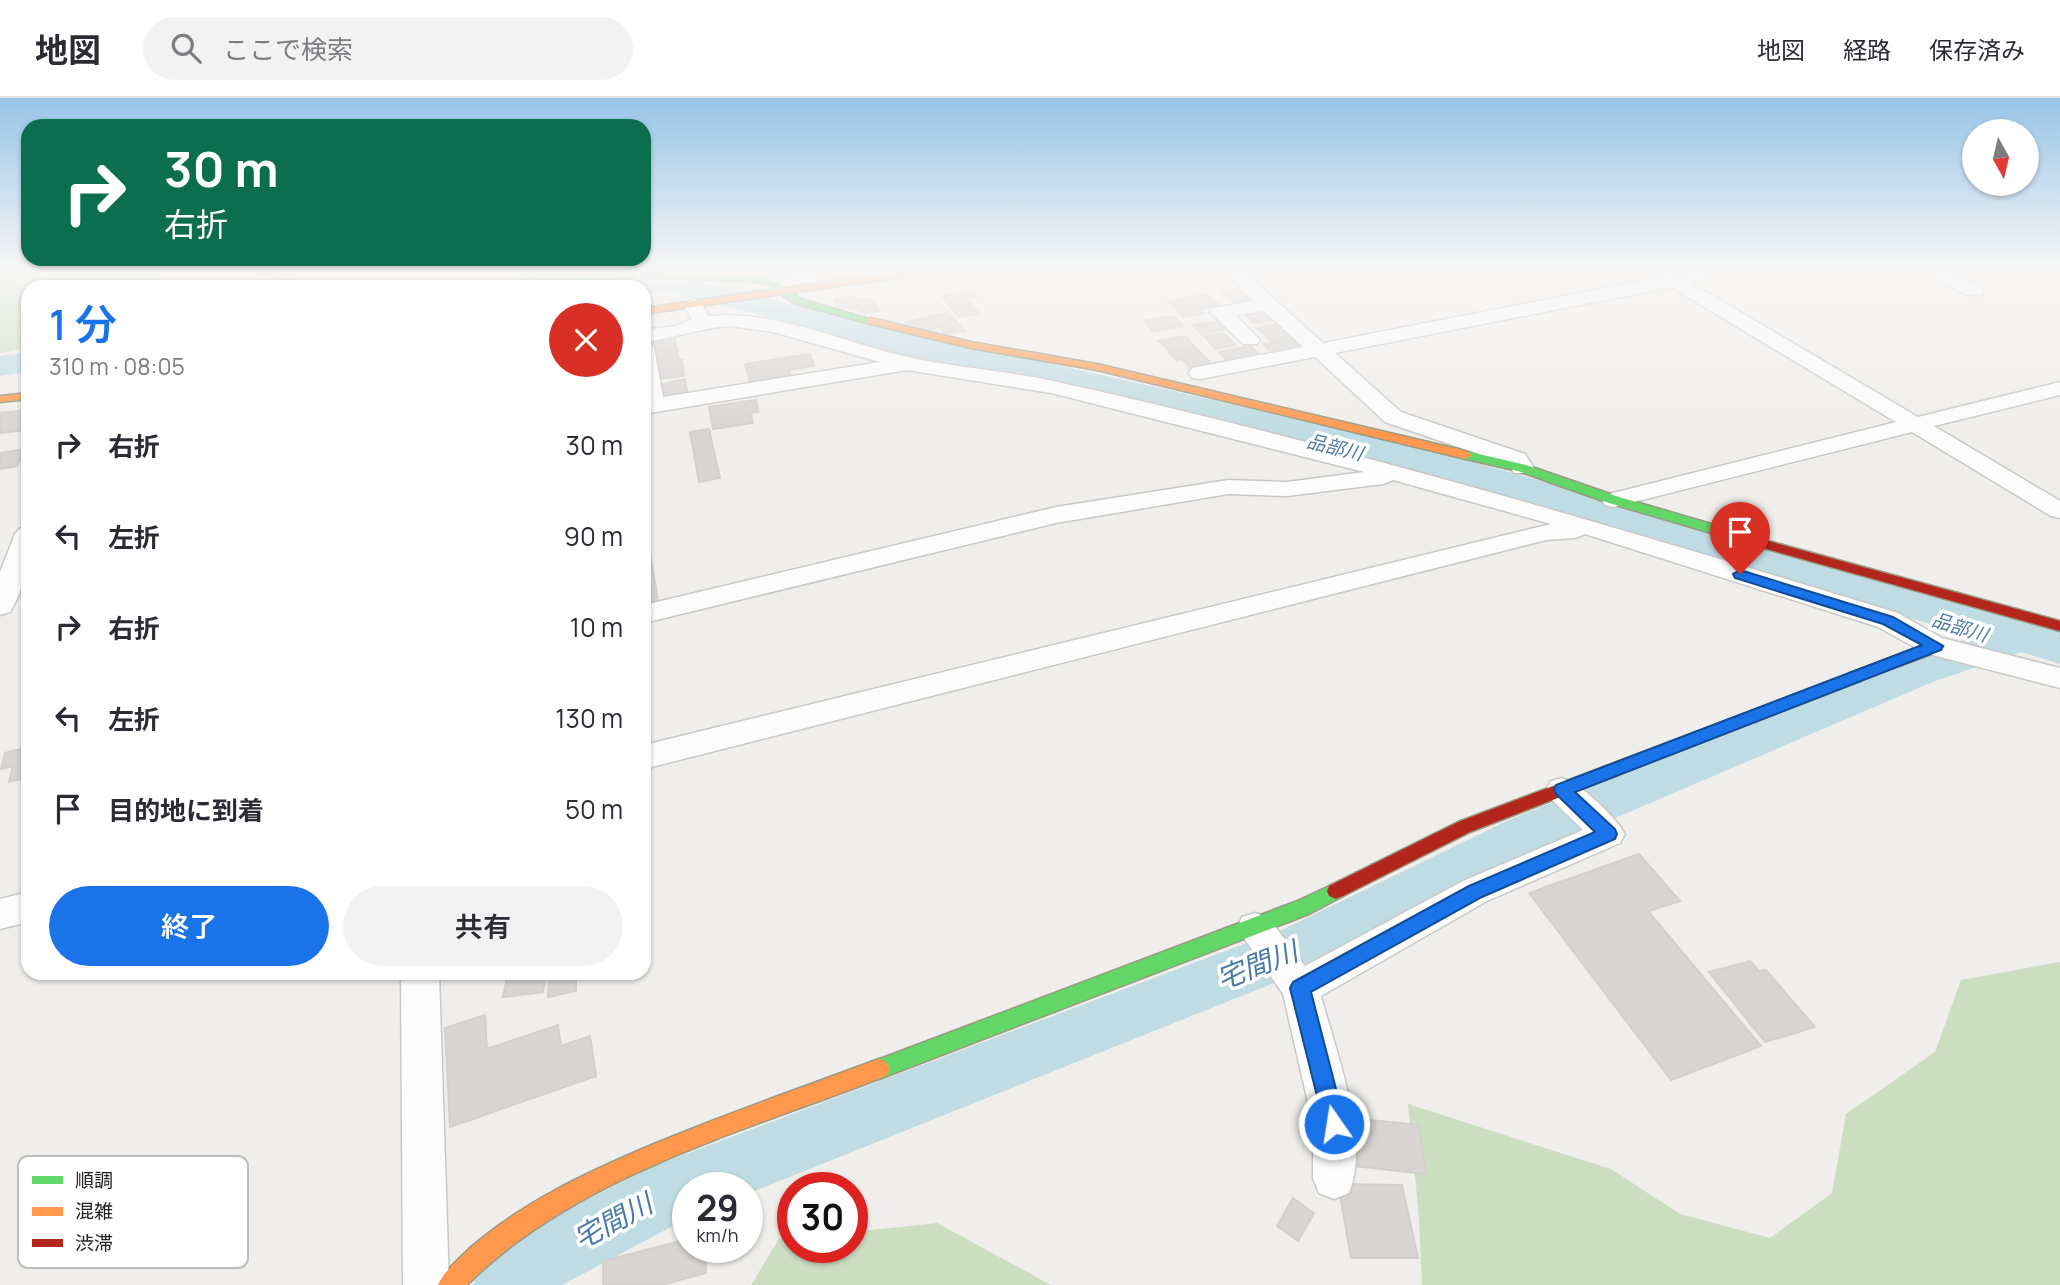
<!DOCTYPE html>
<html lang="ja">
<meta charset="utf-8">
<style>
:root{--surface:#fff;--page:#f2f2f3;--text:#2b2b33;--muted:#7c7c81;--line:#e1e1e2;--accent:#1a73e8}
body{margin:0;font-family:Manrope,"Noto Sans JP",sans-serif;background:var(--page);color:var(--text);height:100vh;display:flex;flex-direction:column;font-size:26px;white-space:nowrap}
*{box-sizing:border-box;margin:0}
p{font-size:23px;color:var(--muted)}
.icon{flex:none;width:38px;height:38px;fill:none;stroke:currentColor;stroke-width:2;stroke-linecap:round;stroke-linejoin:round}
.map{position:relative;flex:1;overflow:hidden}
.details{position:absolute;left:21px;top:182px;width:630px;height:700px;display:flex;flex-direction:column;background:var(--surface);border-radius:21px;box-shadow:0 2px 5px #0004}
.details>*{flex:none}
.hud{position:absolute;left:21px;top:21px;width:630px;height:147px;border-radius:21px;box-shadow:0 2px 5px #0004;background:#0b6e4f;color:#fff;overflow:hidden}
.needle{width:46px;rotate:172deg}
.controls{position:absolute;left:1962px;top:21px;display:grid;gap:14px}
.controls a{display:grid;place-items:center;width:77px;height:77px;border-radius:50%;background:var(--surface);box-shadow:0 2px 5px #0004;font-size:35px}
.speed{position:absolute;left:672px;top:1074px;display:flex;gap:14px;font-size:35px;font-weight:700;text-align:center}
.speed>*{display:grid;place-content:center;width:91px;height:91px;border-radius:50%;background:var(--surface);box-shadow:0 2px 5px #0004;line-height:1}
.speed small{font-size:18px;font-weight:400}
.speed .limit{border:10px solid #d22;background:#fff;color:#111}
.pin{position:absolute;display:grid;place-items:center;width:60px;height:60px;color:#fff;margin:-72px -30px;border-radius:50% 50% 50% 0;rotate:-45deg;box-shadow:0 0 7px #0007}
.pin .icon{rotate:45deg}
.me{position:absolute;width:77px;margin:-38px;rotate:347deg;stroke-linejoin:round;filter:drop-shadow(0 0 5px #0008)}
.turn{display:flex;align-items:center;gap:24px;height:147px;padding:0 28px;font-size:32px}
.turn .icon{width:91px;height:91px;stroke-width:2.5}
.turn b{display:block;font-size:49px;line-height:60px}
.round{display:grid;place-items:center;flex:none;width:74px;height:74px;border-radius:37px;background:var(--page)}
.overview{display:flex;align-items:center;justify-content:space-between;height:119px;padding:0 28px}
h1{font-size:42px;font-weight:600;line-height:52px;color:var(--accent)}
.button{display:flex;gap:14px;margin-top:auto;padding:14px 28px}
.button a{flex:1;height:80px;border-radius:42px;background:var(--accent);color:#fff;font-size:28px;font-weight:600;line-height:80px;text-align:center}
.button a+a{background:var(--page);color:var(--text)}
ul{padding:0;list-style:none}
li{display:flex;align-items:center;gap:21px;height:91px;padding:0 28px}
li div{flex:1}
li b{display:block;font-size:26px}
li em{font-style:normal}
header{display:flex;align-items:center;gap:42px;box-sizing:border-box;height:98px;padding:0 35px;background:var(--surface);border-bottom:2px solid var(--line)}
header strong{font-size:33px}
nav{display:flex;gap:38px;margin-inline-start:auto;font-size:24px}
.search{width:490px;height:63px;background:var(--page);display:flex;align-items:center;gap:18px;box-sizing:border-box;padding:0 24px;border-radius:38px;color:var(--muted);font-size:26px}
.map>svg:first-child{display:block}
.forest{fill:#cbdec1}
.water{fill:#bfdbe3}
.lines{fill:none;stroke-linecap:round;stroke-linejoin:round}
.river{fill:#bfdbe3;fill-rule:evenodd}
.building{fill:#d7d4d2;stroke:#d3d0cc;stroke-width:2}
.street-casing{stroke:#c9c8c7;stroke-width:3}
.fast-casing{stroke:#999a82;stroke-width:3}
.slow-casing{stroke:#999a82;stroke-width:3}
.jam-casing{stroke:#999a82;stroke-width:3}
.street{fill:#fdfcfc;fill-rule:evenodd}
.fast{fill:#63d668;fill-rule:evenodd}
.slow{fill:#ff974d;fill-rule:evenodd}
.jam{fill:#b3261e;fill-rule:evenodd}
.route{fill:#1a73e8;stroke:#114b97;stroke-width:2}
.labels{text-anchor:middle;stroke-width:7;stroke-linejoin:round;paint-order:stroke}
.far-water-label{font-size:19px;font-style:italic;fill:#4a7aab;stroke:#fff}
.near-water-label{font-size:28px;font-style:italic;fill:#4a7aab;stroke:#fff}
.key{fill:#fff;stroke:#bdbdbd;stroke-width:2}
.key-label{font-size:19px;fill:#222}
</style>
<header>
<strong>地図</strong>
<div class="search"><svg class="icon" aria-label="search" viewBox="0 0 24 24"><circle cx="10" cy="10" r="6"/><path d="M15 15l6 6"/></svg>ここで検索</div>
<nav><a>地図</a><a>経路</a><a>保存済み</a></nav>
</header>
<div class="map">
<svg width="2060" height="1187" viewBox="0 0 2060 1187">
<rect width="100%" height="100%" fill="#f0eeeb"/>
<g class="forest">
<polygon points="0,171 161,171 157,189 28,189 28,249 0,255"/>
<polygon points="2060,864 2060,1187 1422,1187 1419,1120 1408,1006 1611,1071 1680,1116 1770,1140 1832,1095 1846,1016 1935,954 1961,882"/>
<polygon points="937,1125 1051,1187 751,1187 779,1141 793,1140 793,1150 852,1150 852,1134"/>
</g>
<polygon class="water" points="809,211 1417,348 2060,530 2060,566 1871,508 993,276 887,254 770,222"/>
<g class="lines">
<g class="river">
<polygon points="673,177 862,224 866,231 862,238 851,240 673,195 644,196 644,189 585,189 590,183 600,180"/>
<polygon points="28,254 28,274 0,278 0,258"/>
<polygon points="2006,529 2021,534 2028,544 2021,554 1935,583 1543,751 1324,865 747,1096 747,1090 688,1090 688,1120 562,1187 473,1187 483,1162 504,1144 649,1070 1284,831 1507,723 1903,561"/>
</g>
</g>
<g class="building">
<polygon points="1267,171 1361,171 1281,183"/>
<polygon points="270,172 287,176 269,184 252,180"/>
<polygon points="1239,191 1251,202 1234,205 1222,194"/>
<polygon points="972,192 977,198 966,200 979,216 959,219 942,198"/>
<polygon points="1207,196 1220,208 1202,211 1190,199"/>
<polygon points="854,198 857,202 868,201 873,203 880,213 863,215 861,212 839,209 834,202"/>
<polygon points="1187,199 1204,215 1184,219 1168,203"/>
<polygon points="1260,210 1273,222 1254,225 1242,214"/>
<polygon points="948,214 965,233 946,237 940,229 926,232 907,224"/>
<polygon points="1165,219 1175,219 1183,228 1153,233 1144,223"/>
<polygon points="1218,223 1227,231 1201,236 1193,227"/>
<polygon points="1279,226 1293,239 1271,243 1257,230"/>
<polygon points="1223,235 1235,247 1216,251 1204,238"/>
<polygon points="1185,238 1195,249 1170,254 1159,243"/>
<polygon points="675,241 676,249 650,253 649,245"/>
<polygon points="1292,241 1304,252 1274,257 1263,246"/>
<polygon points="1250,248 1262,259 1230,266 1219,254"/>
<polygon points="677,250 679,262 655,265 653,253"/>
<polygon points="1196,250 1213,267 1191,271 1182,261 1177,262 1169,255"/>
<polygon points="810,256 814,268 789,272 791,278 750,284 745,266"/>
<polygon points="682,262 684,278 660,281 659,273 653,274 653,266"/>
<polygon points="685,281 688,298 658,303 656,288"/>
<polygon points="756,302 758,314 751,315 753,325 713,331 709,309"/>
<polygon points="28,312 28,332 0,335 0,315"/>
<polygon points="709,331 720,380 699,384 690,334"/>
<polygon points="25,351 17,368 0,371 0,355"/>
<polygon points="650,456 659,508 644,511 644,457"/>
<polygon points="28,649 28,679 9,684 13,668 1,671 5,655"/>
<polygon points="1639,756 1680,803 1648,813 1761,948 1671,982 1529,795"/>
<polygon points="1750,863 1759,873 1766,872 1815,929 1765,944 1709,874"/>
<polygon points="508,875 547,875 543,894 503,899"/>
<polygon points="576,876 576,893 548,899 549,882"/>
<polygon points="485,917 487,951 558,927 561,948 590,938 596,978 450,1029 445,930"/>
<polygon points="1349,1020 1419,1027 1426,1076 1355,1068"/>
<polygon points="1338,1086 1402,1087 1418,1160 1351,1160"/>
<polygon points="1293,1100 1314,1115 1298,1143 1277,1128"/>
<polygon points="688,1141 688,1150 705,1150 706,1175 662,1187 603,1187 603,1163"/>
</g>
<g class="lines">
<defs>
<g id="street">
<polygon points="814,171 847,171 845,175 774,192 765,186 767,182"/>
<path d="M 1221,171 L 1241,171 L 1323,245 L 1658,180 L 1659,174 C 1668,172 1673,176 1681,176 C 1702,173 1721,171 1742,171 L 1740,175 L 1691,185 L 1918,319 L 2060,284 L 2060,297 L 1934,328 L 2060,403 L 2060,420 L 2051,418 L 1912,334 L 1614,409 L 1605,407 L 1602,402 L 1605,397 L 1896,324 L 1671,189 L 1335,255 L 1401,314 L 1525,356 L 1534,370 L 1530,375 L 1514,375 L 1508,366 L 1385,324 L 1315,259 L 1200,281 L 1192,280 L 1189,275 L 1192,270 L 1303,249 L 1264,213 L 1235,217 L 1260,242 L 1257,246 L 1243,246 L 1210,214 L 1213,210 L 1254,203 Z"/>
<polygon points="1918,171 1942,171 1981,189 1984,193 1981,197 1967,197 1920,175"/>
<path d="M 693,201 L 700,203 L 709,218 C 780,212 845,246 913,260 C 959,270 1007,273 1053,283 C 1339,346 1619,430 1898,515 L 1942,540 L 2060,570 L 2060,590 L 1925,555 L 1878,529 L 1585,436 L 1575,440 L 1546,442 L 644,671 L 644,647 L 1551,426 L 1393,382 L 1383,386 L 1287,398 L 1228,396 L 1056,425 L 644,525 L 644,507 L 1056,409 L 1228,382 L 1287,384 L 1364,374 L 1051,295 L 907,272 L 644,316 L 644,232 L 676,228 L 692,221 L 683,207 ZM 730,228 L 773,234 L 880,264 L 663,299 L 654,250 L 651,246 L 645,244 C 674,240 701,230 730,228 Z"/>
<path d="M 28,428 C 28,459 27,487 10,514 L 0,517 L 0,474 L 15,436 L 19,431 Z"/>
<path d="M 1562,680 C 1581,686 1615,718 1625,736 L 1620,745 L 1487,803 L 1321,898 C 1335,951 1371,1043 1349,1095 L 1334,1101 L 1319,1095 L 1313,1080 L 1313,1026 L 1283,896 L 1237,830 L 1242,819 L 1255,815 L 1268,819 L 1305,868 L 1463,783 L 1583,732 L 1551,701 L 1546,692 L 1551,683 Z"/>
<polygon points="28,794 28,824 0,831 0,801"/>
<polygon points="401,875 439,875 449,1187 403,1187"/>
</g>
<g id="fast">
<polygon points="522,171 579,177 641,172 758,178 778,184 801,201 876,223 871,226 793,205 770,188 757,184 641,178 579,183 532,180"/>
<polygon points="1466,353 1526,367 1619,399 1766,442 1768,445 1766,448 1756,448 1609,405 1518,373 1462,360 1460,357"/>
<polygon points="1937,543 1945,548 1942,552 1855,584 1847,579 1850,575"/>
<polygon points="1336,785 1343,788 1345,793 1343,798 1309,816 879,981 872,978 868,971 872,964 1295,804"/>
</g>
<g id="slow">
<polygon points="917,171 942,171 937,174 644,216 644,210"/>
<polygon points="871,220 971,244 1097,266 1466,353 1472,357 1466,361 1097,272 971,250 867,225 867,221"/>
<polygon points="28,295 28,301 0,304 0,298"/>
<path d="M 879,961 L 886,964 L 890,971 L 886,978 C 746,1033 575,1078 467,1187 L 438,1187 C 444,1173 458,1162 469,1151 C 524,1103 588,1074 654,1046 C 728,1015 804,989 879,961 Z"/>
</g>
<g id="jam">
<polygon points="1761,441 2060,523 2060,533 1756,448 1754,445"/>
<polygon points="1855,574 1863,579 1860,583 1470,734 1343,798 1336,801 1329,798 1327,793 1329,788 1458,724"/>
</g>
</defs>
<use href="#street" class="street-casing"/>
<use href="#fast" class="fast-casing"/>
<use href="#slow" class="slow-casing"/>
<use href="#jam" class="jam-casing"/>
<use href="#street" class="street"/>
<use href="#fast" class="fast"/>
<use href="#slow" class="slow"/>
<use href="#jam" class="jam"/>
</g>
<linearGradient id="sky" x2="0" y2="1"><stop stop-color="#97c4e6"/><stop offset="0.51" stop-color="#f8f7f6"/><stop offset="1" stop-color="#f8f7f6" stop-opacity="0"/></linearGradient>
<rect width="2060" height="337" fill="url(#sky)"/>
<polygon class="route" points="1740,472 1893,519 1943,548 1941,552 1575,694 1615,731 1617,736 1615,741 1482,799 1311,894 1345,1026 1341,1034 1334,1037 1326,1034 1290,890 1293,884 1469,788 1595,734 1556,696 1554,692 1556,687 1922,547 1883,526 1735,480 1733,476"/>
<g class="labels">
<g class="far-water-label">
<text transform="translate(1335 349) rotate(14)" y="7">品部川</text>
<text transform="translate(1960 529) rotate(17)" y="7">品部川</text>
</g>
<g class="near-water-label">
<text transform="translate(1257 867) rotate(-21)" y="10">宅間川</text>
<text transform="translate(613 1123) rotate(-28)" y="10">宅間川</text>
</g>
</g>
<rect x="18" y="1058" width="230" height="112" rx="10" class="key"/>
<rect x="32" y="1078" width="31" height="8" fill="#63d668"/>
<rect x="32" y="1109" width="31" height="9" fill="#ff974d"/>
<rect x="32" y="1141" width="31" height="8" fill="#b3261e"/>
<g class="key-label">
<text x="75" y="1089">順調</text>
<text x="75" y="1120">混雑</text>
<text x="75" y="1152">渋滞</text>
</g>
</svg>
<div class="controls">
<a><svg class="needle" viewBox="-14 -14 28 28"><path d="M0-13l5 13h-10z" fill="#e53935"/><path d="M0 13l5-13h-10z" fill="#7c7c81"/></svg></a>
</div>
<div class="speed"><div>29<small>km/h</small></div><div class="limit">30</div></div>
<div class="pin" style="left:1740px;top:476px;background:#d93025"><svg class="icon" aria-label="arrive" viewBox="0 0 24 24"><path d="M6 21V4h12l-3 4 3 4H6"/></svg></div>
<svg class="me" style="left:1334px;top:1026px" viewBox="-20 -20 40 40"><circle r="17" fill="#1a73e8" stroke="#fff" stroke-width="3"/><path d="M0-11L8 9 0 5-8 9z" fill="#fff"/></svg>
<div class="hud">
<div class="turn"><svg class="icon" aria-label="right" viewBox="0 0 24 24"><path d="M7 20v-9h11M14 6l5 5-5 5"/></svg><div><b>30 m</b>右折</div></div>
</div>
<section class="details">
<div class="overview"><div><h1>1 分</h1><p>310 m · 08:05</p></div><a class="round" style="background:#d93025;color:#fff"><svg class="icon" aria-label="close" viewBox="0 0 24 24"><path d="M6 6l12 12M18 6L6 18"/></svg></a></div>
<ul>
<li><svg class="icon" aria-label="right" viewBox="0 0 24 24"><path d="M7 20v-9h11M14 6l5 5-5 5"/></svg><div><b>右折</b></div><em>30 m</em></li>
<li><svg class="icon" aria-label="left" viewBox="0 0 24 24"><path d="M17 20v-9H6M10 6l-5 5 5 5"/></svg><div><b>左折</b></div><em>90 m</em></li>
<li><svg class="icon" aria-label="right" viewBox="0 0 24 24"><path d="M7 20v-9h11M14 6l5 5-5 5"/></svg><div><b>右折</b></div><em>10 m</em></li>
<li><svg class="icon" aria-label="left" viewBox="0 0 24 24"><path d="M17 20v-9H6M10 6l-5 5 5 5"/></svg><div><b>左折</b></div><em>130 m</em></li>
<li><svg class="icon" aria-label="arrive" viewBox="0 0 24 24"><path d="M6 21V4h12l-3 4 3 4H6"/></svg><div><b>目的地に到着</b></div><em>50 m</em></li>
</ul>
<div class="button"><a>終了</a><a>共有</a></div>
</section>
</div>
